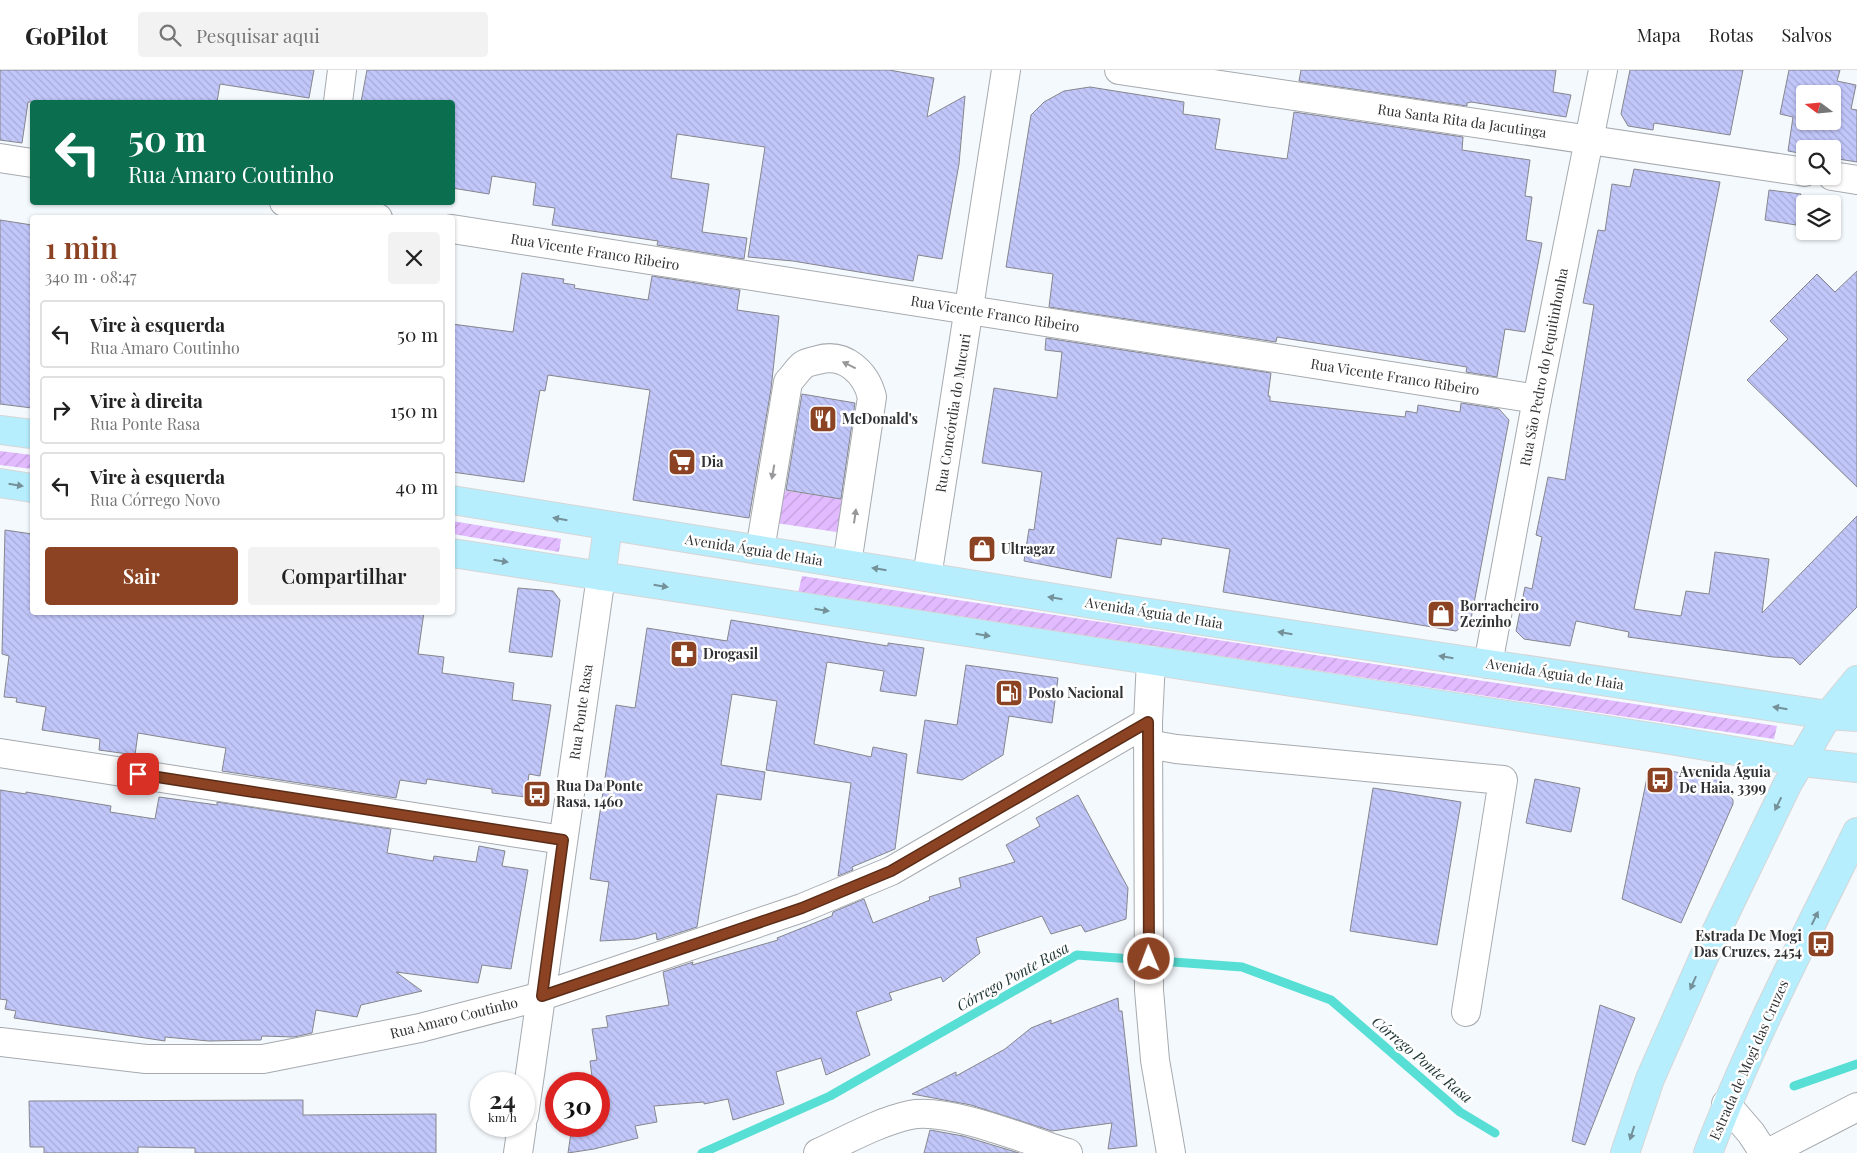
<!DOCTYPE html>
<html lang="pt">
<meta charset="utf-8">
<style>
:root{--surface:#fff;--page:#f2f2f2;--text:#222;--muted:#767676;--line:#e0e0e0;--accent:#8b4324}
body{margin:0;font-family:"Playfair Display",serif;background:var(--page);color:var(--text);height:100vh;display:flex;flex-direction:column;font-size:19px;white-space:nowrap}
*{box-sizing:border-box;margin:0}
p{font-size:16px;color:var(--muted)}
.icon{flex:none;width:28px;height:28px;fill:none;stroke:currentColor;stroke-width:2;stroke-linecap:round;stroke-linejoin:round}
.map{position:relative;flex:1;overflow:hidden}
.drawer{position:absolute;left:30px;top:145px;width:425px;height:400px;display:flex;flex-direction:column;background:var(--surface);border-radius:5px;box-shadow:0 1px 4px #0004}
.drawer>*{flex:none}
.hud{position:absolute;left:30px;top:30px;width:425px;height:105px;border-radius:5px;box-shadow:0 1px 4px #0004;background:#0b6e4f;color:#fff;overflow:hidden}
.needle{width:32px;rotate:286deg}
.controls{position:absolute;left:1796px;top:15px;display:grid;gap:10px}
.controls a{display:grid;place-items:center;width:45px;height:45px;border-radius:5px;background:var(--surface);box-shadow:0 1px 4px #0004;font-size:25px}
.speed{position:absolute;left:470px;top:1002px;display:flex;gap:10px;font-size:25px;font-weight:700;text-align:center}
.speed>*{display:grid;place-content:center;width:65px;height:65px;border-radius:50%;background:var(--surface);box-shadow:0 1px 4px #0004;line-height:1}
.speed small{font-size:12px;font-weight:400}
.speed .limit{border:8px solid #d22;background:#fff;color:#111}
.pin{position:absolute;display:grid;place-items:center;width:42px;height:42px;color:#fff;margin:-21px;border-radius:10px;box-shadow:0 2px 8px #0006}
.me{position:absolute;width:55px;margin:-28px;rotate:359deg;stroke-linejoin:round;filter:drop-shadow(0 0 4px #0008)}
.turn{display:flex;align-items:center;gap:18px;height:105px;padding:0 15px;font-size:22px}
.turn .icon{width:65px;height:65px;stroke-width:2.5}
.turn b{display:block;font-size:35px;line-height:42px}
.round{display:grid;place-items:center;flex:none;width:52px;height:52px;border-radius:5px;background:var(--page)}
.headline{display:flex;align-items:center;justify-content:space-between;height:85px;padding:0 15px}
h1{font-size:30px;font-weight:600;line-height:38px;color:var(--accent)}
.button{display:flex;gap:10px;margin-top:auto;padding:10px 15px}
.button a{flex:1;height:58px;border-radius:5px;background:var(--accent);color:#fff;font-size:20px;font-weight:600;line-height:58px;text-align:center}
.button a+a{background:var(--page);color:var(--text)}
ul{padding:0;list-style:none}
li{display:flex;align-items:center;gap:15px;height:68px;margin:0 10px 8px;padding:0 5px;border:2px solid var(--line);border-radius:5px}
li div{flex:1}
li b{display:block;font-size:19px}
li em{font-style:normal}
header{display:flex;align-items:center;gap:30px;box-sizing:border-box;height:70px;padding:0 25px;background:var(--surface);border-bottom:1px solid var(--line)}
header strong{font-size:24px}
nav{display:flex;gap:28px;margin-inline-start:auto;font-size:18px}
.search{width:350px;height:45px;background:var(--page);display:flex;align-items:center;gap:12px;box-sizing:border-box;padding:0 18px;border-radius:5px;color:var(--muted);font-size:19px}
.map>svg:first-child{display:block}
.garden{fill:url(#garden-furrows)}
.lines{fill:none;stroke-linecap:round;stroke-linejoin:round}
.stream{stroke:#58dfd5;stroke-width:9}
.building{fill:url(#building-back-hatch);stroke:#86868c;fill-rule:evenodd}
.minor-casing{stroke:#a6aaae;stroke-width:30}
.major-casing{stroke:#d6d6d6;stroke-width:30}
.minor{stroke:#fff;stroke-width:28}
.major{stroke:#b7eefe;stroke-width:28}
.oneway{fill:#98989a}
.oneway2{fill:#749099}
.route-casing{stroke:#5a2c17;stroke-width:12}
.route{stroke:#8b4324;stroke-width:9}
.labels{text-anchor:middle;stroke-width:5;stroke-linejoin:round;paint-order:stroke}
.street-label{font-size:14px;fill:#313234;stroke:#fff}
.poi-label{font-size:14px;font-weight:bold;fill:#313234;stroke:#fff;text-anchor:start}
.water-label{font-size:15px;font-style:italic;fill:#223937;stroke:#fff}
</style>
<header>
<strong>GoPilot</strong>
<div class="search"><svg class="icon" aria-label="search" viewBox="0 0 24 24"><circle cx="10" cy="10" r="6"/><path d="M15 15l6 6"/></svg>Pesquisar aqui</div>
<nav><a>Mapa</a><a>Rotas</a><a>Salvos</a></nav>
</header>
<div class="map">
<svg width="1857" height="1083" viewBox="0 0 1857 1083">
<defs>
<pattern id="garden-furrows" width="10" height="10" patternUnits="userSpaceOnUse" patternTransform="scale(1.25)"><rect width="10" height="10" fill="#e2baff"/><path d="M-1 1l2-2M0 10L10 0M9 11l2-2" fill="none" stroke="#c2a0db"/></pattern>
<pattern id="building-back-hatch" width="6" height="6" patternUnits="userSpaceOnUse" patternTransform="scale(1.25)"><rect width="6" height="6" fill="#c2c7fa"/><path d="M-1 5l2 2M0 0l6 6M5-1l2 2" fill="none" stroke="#a7abd7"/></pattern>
</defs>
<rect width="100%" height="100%" fill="#f4f9fe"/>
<g class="garden">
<polygon points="0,381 32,385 32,399 0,395"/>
<polygon points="781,420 848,430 843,463 776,453"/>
<polygon points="452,451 561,469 559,482 453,464"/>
<polygon points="802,506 1777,656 1774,669 798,523"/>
</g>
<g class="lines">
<g class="stream">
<polyline points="1794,1016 1857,994"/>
<polyline points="702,1083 830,1026 1077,885 1242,897 1331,930 1460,1042 1495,1063"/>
</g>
</g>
<g class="building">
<polygon points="0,0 314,0 309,28 220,14 217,32 28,32 22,73 0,70"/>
<polygon points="367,0 889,0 934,8 927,47 965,26 959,94 942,189 918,185 913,211 793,191 748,187 765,77 677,64 671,108 709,114 702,162 747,168 744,189 657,175 658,171 552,155 555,138 533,135 536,113 492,106 489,124 452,118 452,32 361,32"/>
<polygon points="1301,0 1556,0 1553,22 1571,25 1566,47 1471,32 1467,33 1467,36 1299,11"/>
<polygon points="1630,0 1743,0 1730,65 1654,53 1653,60 1628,56 1621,44"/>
<path d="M 1789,0 L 1840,0 L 1837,11 L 1856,15 L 1851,39 L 1857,40 L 1857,92 L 1832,88 L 1832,79 L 1805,79 L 1805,84 L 1788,81 L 1793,47 L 1780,44 ZM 1805,24 L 1832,24 L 1832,51 L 1805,51 Z"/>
<polygon points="1090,17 1184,32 1183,44 1220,49 1215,79 1287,89 1294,42 1463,67 1462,80 1530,90 1525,126 1532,127 1526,170 1542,173 1525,262 1505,259 1497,307 1466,302 1467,297 1328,275 1277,267 1276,272 1049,237 1053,204 1006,197 1031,45 1044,32 1064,21"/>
<polygon points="1634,99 1720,112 1634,539 1681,546 1686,521 1709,524 1715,482 1769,489 1762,543 1857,446 1857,537 1800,595 1793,588 1773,587 1628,567 1629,562 1576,551 1570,576 1524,569 1516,561 1525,517 1532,519 1542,467 1536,465 1548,407 1565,410 1594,235 1583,233 1598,160 1605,161 1612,114 1630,117"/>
<polygon points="1769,120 1801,124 1796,155 1765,150"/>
<polygon points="0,150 32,155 32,338 0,334"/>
<polygon points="1857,201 1857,417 1747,310 1788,269 1770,251 1817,204 1835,222"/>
<polygon points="522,203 564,209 563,213 575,215 574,218 648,230 652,206 740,220 737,240 779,246 771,319 749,448 633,430 650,320 548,305 545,321 540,320 524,412 452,402 452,254 513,262"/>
<polygon points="1046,268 1271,303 1268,326 1270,326 1270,331 1405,347 1406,341 1417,343 1418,335 1460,342 1461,333 1499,339 1509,350 1471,549 1456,561 1223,522 1230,479 1162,468 1161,475 1117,468 1111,508 1024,491 1029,459 1034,460 1042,402 982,393 994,318 1057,328 1062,282 1045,280"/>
<polygon points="802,324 855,333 841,429 786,420"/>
<polygon points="5,460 32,464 32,542 424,542 418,584 444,587 442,603 514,613 512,630 551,635 540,706 529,704 526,727 492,723 492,719 427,709 426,714 400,710 396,728 222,701 226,678 138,663 135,685 99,680 100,669 42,660 46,637 16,632 17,628 4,627 9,586 2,584"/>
<polygon points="518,518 553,521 560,530 552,587 509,582"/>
<polygon points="731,550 888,576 888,573 924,578 916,626 880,621 884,601 827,592 814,674 871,687 873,677 907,684 895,779 852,797 853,800 838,806 851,713 766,700 777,631 732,624 721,695 765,702 761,730 717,724 697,857 657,870 656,863 636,869 600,871 609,812 590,809 616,635 635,638 647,558 727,571"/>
<polygon points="966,595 1058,608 1052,653 1009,646 1003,685 962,710 917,703 925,650 957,655"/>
<polygon points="1649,698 1723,709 1722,711 1728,716 1726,720 1733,730 1733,734 1681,853 1622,829"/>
<polygon points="1535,709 1580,718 1571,762 1526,753"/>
<polygon points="1373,718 1461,732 1437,875 1350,861"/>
<polygon points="0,720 26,724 26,722 111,736 110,742 155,749 159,727 217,735 217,732 391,759 387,783 433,791 434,786 476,792 479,776 505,781 502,796 528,800 511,899 482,895 478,913 396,902 422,921 361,935 357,947 316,940 312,963 294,967 262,966 261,970 209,971 165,967 165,971 14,948 16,941 5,939 7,930 0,929"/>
<polygon points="1078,725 1128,818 1126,849 1085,862 1081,855 1051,864 1042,846 976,868 980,883 943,912 941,907 889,923 892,930 856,942 870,985 826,1005 821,988 776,1002 784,1034 733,1050 728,1029 704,1034 704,1032 654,1036 657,1052 635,1056 638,1068 594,1079 568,1083 572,1056 599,1056 599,1014 577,1014 578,1008 592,1007 590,991 597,990 592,959 608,957 606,946 669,935 663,902 693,892 692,895 778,870 777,868 832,846 833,842 864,829 873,853 930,830 929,827 961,817 959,808 1015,792 1006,775 1040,756 1036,748"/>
<polygon points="1118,928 1119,941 1122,941 1137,1076 1108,1079 1112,1053 1052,1061 971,1035 912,1024 956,1002 956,1006 1005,979 1031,958 1051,950 1051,954"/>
<polygon points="1600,935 1635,948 1585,1075 1572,1071"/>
<polygon points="303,1030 303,1045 436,1044 436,1083 195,1083 195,1078 138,1077 138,1083 44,1083 44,1077 30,1077 29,1031"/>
<polygon points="930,1060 963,1066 1019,1083 924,1083"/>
</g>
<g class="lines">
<defs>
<g id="minor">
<polyline points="1119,0 1805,102"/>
<polyline points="338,32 342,0"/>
<polyline points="0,88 32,93"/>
<polyline points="1832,106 1857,110"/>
<polyline points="284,132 378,148"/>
<polyline points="452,159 1537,329"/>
<path d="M 760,480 L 788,312 C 793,307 798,299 803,295 C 807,292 814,291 818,290 C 845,282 866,303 872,327 L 847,494"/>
<polyline points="927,507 1006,0"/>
<polyline points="1151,590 1148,652 1149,920 1155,990 1171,1083"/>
<polyline points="1488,594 1537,329 1603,0"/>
<polyline points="1148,674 1176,679 1503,710 1466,942"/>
<polyline points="0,683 563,770"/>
<polyline points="0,972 146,989 263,989 420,958 542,926 802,838 891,801 1148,652"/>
<polyline points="1726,1034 1751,1063 1764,1083"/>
<polyline points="524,1046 601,506"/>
<polyline points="518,1083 522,1056"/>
<path d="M 818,1083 C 847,1070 878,1052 910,1045 C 948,1037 1029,1071 1068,1083"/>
<polyline points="1768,1083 1857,1037"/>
</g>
<g id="major">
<polyline points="0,360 32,364"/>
<polyline points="0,413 32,418"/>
<polyline points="452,430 1123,539 1828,645 1857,647"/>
<polyline points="452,483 1664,669 1802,692 1857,698"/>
<polyline points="601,506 608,457"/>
<polyline points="1625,1083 1650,1009 1703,889 1787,715 1828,645 1857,610"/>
<path d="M 1708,1083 C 1750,973 1805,868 1857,762"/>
</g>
</defs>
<use href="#minor" class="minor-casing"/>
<use href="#major" class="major-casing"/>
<use href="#minor" class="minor"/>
<use href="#major" class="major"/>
</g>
<defs><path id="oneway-solid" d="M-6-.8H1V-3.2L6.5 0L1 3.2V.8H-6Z" transform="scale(1.25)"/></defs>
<g class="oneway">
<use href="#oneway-solid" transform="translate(849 295) rotate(-154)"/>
<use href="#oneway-solid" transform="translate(773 402) rotate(100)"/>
<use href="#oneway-solid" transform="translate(855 446) rotate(-82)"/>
</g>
<g class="oneway2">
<use href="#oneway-solid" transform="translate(16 415) rotate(9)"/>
<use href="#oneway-solid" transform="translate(560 449) rotate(-170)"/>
<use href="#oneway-solid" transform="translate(501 491) rotate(9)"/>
<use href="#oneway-solid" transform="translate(879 499) rotate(-171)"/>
<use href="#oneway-solid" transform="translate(661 516) rotate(9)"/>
<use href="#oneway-solid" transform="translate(1055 528) rotate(-171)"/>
<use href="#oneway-solid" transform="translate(822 540) rotate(9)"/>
<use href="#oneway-solid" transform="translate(1285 563) rotate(-171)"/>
<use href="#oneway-solid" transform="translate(983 565) rotate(9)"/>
<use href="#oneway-solid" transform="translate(1446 587) rotate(-171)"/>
<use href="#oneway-solid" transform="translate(1780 638) rotate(-171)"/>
<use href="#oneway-solid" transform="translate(1778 734) rotate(116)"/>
<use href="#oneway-solid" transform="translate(1815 848) rotate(-64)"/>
<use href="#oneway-solid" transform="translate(1693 913) rotate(114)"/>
<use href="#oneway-solid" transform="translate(1632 1063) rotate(108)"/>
</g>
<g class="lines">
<defs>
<polyline id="route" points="138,704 563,770 542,926 802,838 891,801 1148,652 1149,889"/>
</defs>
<use href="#route" class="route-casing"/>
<use href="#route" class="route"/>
</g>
<defs>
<symbol id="restaurant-square" viewBox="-11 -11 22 22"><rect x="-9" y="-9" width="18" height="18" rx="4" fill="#8b4324" stroke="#fff"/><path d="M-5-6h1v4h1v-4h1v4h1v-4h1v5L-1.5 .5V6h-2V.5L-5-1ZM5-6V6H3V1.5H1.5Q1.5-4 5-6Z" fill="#fff"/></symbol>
<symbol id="supermarket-square" viewBox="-11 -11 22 22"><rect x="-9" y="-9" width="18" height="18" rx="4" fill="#8b4324" stroke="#fff"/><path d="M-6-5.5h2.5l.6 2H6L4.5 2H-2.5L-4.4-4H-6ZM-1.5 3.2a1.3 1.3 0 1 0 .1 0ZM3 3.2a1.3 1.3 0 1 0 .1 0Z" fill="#fff"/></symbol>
<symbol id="shop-square" viewBox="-11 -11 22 22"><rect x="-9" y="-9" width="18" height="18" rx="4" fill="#8b4324" stroke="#fff"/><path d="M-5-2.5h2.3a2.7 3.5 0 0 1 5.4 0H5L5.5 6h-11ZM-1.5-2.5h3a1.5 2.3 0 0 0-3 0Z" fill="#fff"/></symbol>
<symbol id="pharmacy-square" viewBox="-11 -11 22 22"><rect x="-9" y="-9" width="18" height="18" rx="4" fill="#8b4324" stroke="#fff"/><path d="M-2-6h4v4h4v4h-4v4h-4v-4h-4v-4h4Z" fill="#fff"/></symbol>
<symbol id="fuel-square" viewBox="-11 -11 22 22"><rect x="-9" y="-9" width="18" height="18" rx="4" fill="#8b4324" stroke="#fff"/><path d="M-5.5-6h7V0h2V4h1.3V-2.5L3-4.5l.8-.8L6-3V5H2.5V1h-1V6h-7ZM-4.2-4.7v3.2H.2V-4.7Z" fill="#fff"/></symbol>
<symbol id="bus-square" viewBox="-11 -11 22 22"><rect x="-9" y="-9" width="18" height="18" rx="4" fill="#8b4324" stroke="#fff"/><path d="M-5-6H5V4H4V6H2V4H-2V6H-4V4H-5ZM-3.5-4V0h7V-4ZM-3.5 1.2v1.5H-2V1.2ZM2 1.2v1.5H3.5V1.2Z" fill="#fff"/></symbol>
</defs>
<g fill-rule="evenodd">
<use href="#restaurant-square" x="807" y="333" width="32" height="32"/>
<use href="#supermarket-square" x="666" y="376" width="32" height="32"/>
<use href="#shop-square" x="966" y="463" width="32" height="32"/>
<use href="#shop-square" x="1425" y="528" width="32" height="32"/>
<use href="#pharmacy-square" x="668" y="568" width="32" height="32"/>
<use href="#fuel-square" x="993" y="607" width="32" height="32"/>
<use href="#bus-square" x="1644" y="694" width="32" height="32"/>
<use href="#bus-square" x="521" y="708" width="32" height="32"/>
<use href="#bus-square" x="1805" y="858" width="32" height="32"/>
</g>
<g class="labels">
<g class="street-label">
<text transform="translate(1462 51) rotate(8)" y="5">Rua Santa Rita da Jacutinga</text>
<text transform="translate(595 182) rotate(9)" y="5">Rua Vicente Franco Ribeiro</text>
<text transform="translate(995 244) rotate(9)" y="5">Rua Vicente Franco Ribeiro</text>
<text transform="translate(1544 297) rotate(-79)" y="5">Rua São Pedro do Jequitinhonha</text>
<text transform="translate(1395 307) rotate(9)" y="5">Rua Vicente Franco Ribeiro</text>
<text transform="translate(953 343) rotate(-81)" y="5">Rua Concórdia do Mucuri</text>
<text transform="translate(754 480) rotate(9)" y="5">Avenida Águia de Haia</text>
<text transform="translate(1154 543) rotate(9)" y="5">Avenida Águia de Haia</text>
<text transform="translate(1555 604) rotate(9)" y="5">Avenida Águia de Haia</text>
<text transform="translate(581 642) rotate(-82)" y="5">Rua Ponte Rasa</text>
<text transform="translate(454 948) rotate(-14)" y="5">Rua Amaro Coutinho</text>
<text transform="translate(1749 990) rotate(-66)" y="5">Estrada de Mogi das Cruzes</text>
</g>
<g class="poi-label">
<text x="842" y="354">McDonald's</text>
<text x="701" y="397">Dia</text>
<text x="1001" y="484">Ultragaz</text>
<text x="1460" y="541">Borracheiro<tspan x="1460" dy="16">Zezinho</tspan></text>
<text x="703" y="589">Drogasil</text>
<text x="1028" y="628">Posto Nacional</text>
<text x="1679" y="707">Avenida Águia<tspan x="1679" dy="16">De Haia, 3399</tspan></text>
<text x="556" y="721">Rua Da Ponte<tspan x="556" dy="16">Rasa, 1460</tspan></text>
<text x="1802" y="871" text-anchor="end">Estrada De Mogi<tspan x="1802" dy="16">Das Cruzes, 2454</tspan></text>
</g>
<g class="water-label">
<text transform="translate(1013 907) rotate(-29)" y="5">Córrego Ponte Rasa</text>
<text transform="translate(1422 990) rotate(40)" y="5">Córrego Ponte Rasa</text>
</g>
</g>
</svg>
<div class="controls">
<a><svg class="needle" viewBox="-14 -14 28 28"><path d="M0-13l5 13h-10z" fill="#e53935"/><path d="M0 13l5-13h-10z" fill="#767676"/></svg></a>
<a><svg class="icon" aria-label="search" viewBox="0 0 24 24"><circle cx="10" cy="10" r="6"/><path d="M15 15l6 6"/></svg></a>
<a><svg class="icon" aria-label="layers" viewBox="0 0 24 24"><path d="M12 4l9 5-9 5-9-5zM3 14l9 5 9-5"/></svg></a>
</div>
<div class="speed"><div>24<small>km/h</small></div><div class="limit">30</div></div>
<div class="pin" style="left:138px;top:704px;background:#d93025"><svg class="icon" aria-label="arrive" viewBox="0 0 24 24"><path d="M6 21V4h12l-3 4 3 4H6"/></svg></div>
<svg class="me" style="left:1149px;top:889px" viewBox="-20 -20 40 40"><circle r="17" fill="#8b4324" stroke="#fff" stroke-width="3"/><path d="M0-11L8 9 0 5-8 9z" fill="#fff"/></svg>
<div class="hud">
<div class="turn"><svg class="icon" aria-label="left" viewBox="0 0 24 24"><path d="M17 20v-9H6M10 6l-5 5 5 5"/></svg><div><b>50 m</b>Rua Amaro Coutinho</div></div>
</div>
<section class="drawer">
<div class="headline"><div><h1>1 min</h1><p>340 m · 08:47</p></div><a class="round"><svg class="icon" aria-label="close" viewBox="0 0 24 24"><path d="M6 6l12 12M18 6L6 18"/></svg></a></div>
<ul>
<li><svg class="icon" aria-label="left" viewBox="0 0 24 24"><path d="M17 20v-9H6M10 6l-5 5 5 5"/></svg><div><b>Vire à esquerda</b><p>Rua Amaro Coutinho</p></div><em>50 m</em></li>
<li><svg class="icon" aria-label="right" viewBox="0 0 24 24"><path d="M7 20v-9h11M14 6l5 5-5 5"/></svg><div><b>Vire à direita</b><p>Rua Ponte Rasa</p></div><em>150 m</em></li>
<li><svg class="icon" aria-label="left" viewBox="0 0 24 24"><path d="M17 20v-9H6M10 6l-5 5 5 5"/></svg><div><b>Vire à esquerda</b><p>Rua Córrego Novo</p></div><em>40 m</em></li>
</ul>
<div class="button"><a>Sair</a><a>Compartilhar</a></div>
</section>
</div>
